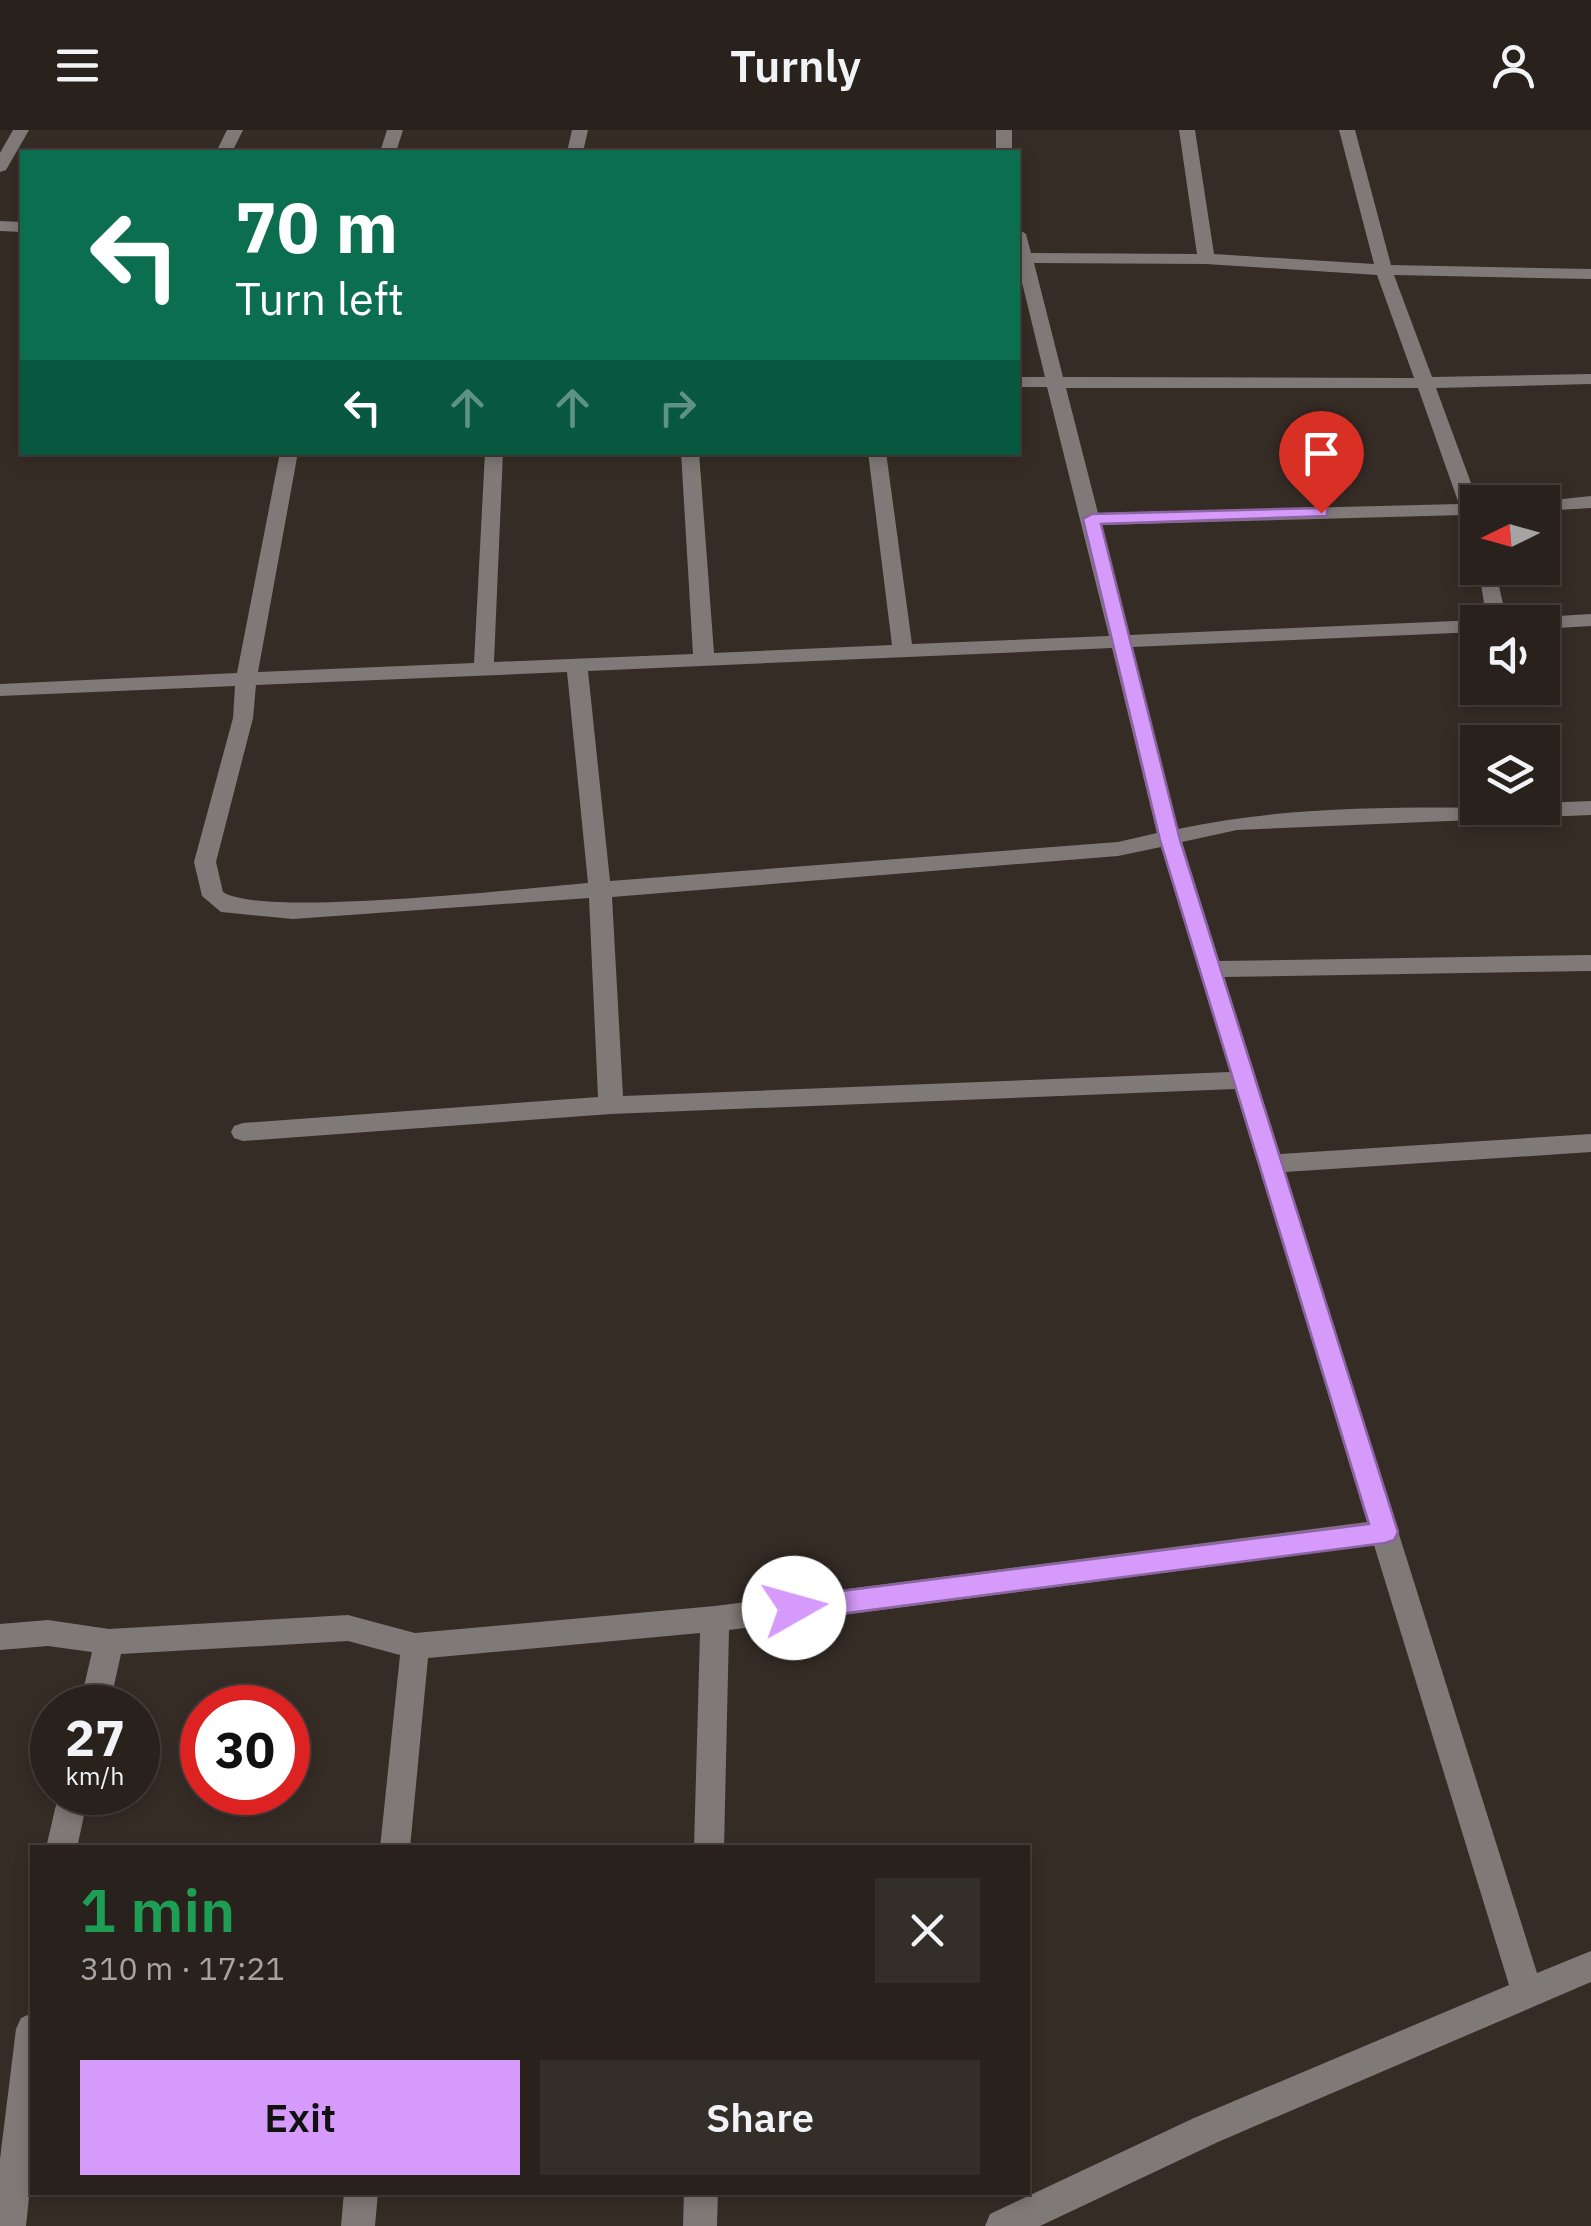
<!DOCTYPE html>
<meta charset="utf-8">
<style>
:root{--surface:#28211c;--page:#342e29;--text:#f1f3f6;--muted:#a5a3a3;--line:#443e3b;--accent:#d69bfa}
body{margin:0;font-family:"IBM Plex Sans",sans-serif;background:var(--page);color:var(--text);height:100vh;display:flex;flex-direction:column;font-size:38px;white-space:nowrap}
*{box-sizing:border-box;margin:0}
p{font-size:32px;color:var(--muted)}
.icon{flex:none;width:55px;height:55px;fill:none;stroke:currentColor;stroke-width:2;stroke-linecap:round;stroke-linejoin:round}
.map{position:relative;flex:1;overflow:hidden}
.sheet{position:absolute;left:30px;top:1715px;width:1000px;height:350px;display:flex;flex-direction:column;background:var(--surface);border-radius:0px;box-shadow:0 5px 15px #0003,0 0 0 2px var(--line)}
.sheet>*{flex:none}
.hud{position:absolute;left:20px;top:20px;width:1000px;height:305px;border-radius:0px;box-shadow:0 5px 15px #0003,0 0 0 2px var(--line);background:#0b6e4f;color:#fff;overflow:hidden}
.needle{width:65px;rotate:265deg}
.tools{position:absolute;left:1460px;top:355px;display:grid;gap:20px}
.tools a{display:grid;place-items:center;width:100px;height:100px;border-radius:0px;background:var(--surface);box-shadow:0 5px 15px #0003,0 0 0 2px var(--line);font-size:50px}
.speed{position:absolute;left:30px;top:1555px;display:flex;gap:20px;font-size:50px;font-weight:700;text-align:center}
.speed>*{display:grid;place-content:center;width:130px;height:130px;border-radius:50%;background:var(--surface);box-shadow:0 5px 15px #0003,0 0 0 2px var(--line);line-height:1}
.speed small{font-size:25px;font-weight:400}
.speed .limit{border:15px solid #d22;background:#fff;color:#111}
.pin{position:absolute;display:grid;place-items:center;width:85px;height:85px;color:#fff;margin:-102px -42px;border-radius:50% 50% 50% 0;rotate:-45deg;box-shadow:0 0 10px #0007}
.pin .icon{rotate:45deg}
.me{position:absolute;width:110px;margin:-55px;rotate:83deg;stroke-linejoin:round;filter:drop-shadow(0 0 8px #0008)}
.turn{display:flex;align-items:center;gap:35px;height:210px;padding:0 50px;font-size:45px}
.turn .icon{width:130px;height:130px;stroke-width:2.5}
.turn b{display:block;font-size:70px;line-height:85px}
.lanes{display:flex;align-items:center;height:95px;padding:0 50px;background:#0003;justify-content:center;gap:50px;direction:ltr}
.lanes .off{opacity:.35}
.round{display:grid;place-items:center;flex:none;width:105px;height:105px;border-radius:0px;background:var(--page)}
.summary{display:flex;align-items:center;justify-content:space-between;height:170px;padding:0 50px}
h1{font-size:60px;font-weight:600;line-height:75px;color:#1e9e55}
.primary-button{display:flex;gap:20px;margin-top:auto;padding:20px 50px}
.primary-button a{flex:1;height:115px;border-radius:0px;background:var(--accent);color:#111;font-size:40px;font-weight:600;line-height:115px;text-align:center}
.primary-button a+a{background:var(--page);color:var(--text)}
header{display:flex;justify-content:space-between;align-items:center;height:130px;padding:0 50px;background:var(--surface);font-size:45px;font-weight:600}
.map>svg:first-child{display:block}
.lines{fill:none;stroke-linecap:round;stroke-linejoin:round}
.minor{fill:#7f7977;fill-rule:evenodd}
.route{fill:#d69bfa;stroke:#8b65a2;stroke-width:2.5}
</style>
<header><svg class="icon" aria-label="menu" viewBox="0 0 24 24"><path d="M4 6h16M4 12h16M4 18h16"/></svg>Turnly<svg class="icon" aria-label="person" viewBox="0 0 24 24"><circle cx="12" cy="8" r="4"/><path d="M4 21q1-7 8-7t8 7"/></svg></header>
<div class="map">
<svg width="1591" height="2096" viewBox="0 0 1591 2096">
<rect width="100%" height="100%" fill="#362c26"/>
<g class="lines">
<g class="minor">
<polygon points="13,0 29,0 6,40 0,42 0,23"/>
<polygon points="227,0 243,0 232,22 216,22"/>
<polygon points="387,0 403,0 396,22 380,22"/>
<polygon points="572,0 588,0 583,22 567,22"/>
<rect x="996" y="0" width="16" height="22"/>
<path d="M 1179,0 L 1195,0 L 1214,124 L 1374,134 L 1339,0 L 1355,0 L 1391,135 L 1591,139 L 1591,149 L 1394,145 L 1432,247 L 1591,244 L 1591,254 L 1436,258 L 1478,372 L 1478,405 L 1471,403 L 1463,385 L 1101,395 L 1129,505 L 1478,490 L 1486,492 L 1478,492 L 1478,502 L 1132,517 L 1178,699 C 1297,673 1424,678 1542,678 L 1542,673 L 1591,671 L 1591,685 L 1237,700 L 1182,712 L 1219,831 L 1591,825 L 1591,841 L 1224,847 L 1280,1024 L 1591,1004 L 1591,1022 L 1285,1042 L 1537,1843 L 1591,1821 L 1591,1852 L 1218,2012 L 1040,2096 L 985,2096 L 990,2084 L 1194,1988 L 1509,1855 L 1374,1415 L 729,1500 L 724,1718 L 694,1718 L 700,1503 L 428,1528 L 410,1718 L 380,1718 L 400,1525 L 348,1511 L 121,1524 L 109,1578 L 79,1578 L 92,1522 L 48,1516 L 0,1520 L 0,1494 L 48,1490 L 109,1499 L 348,1485 L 415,1503 L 715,1476 L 1367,1392 L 1235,959 L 611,984 L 243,1011 L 234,1008 L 231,1002 L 234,996 L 243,993 L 598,967 L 589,768 L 293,789 L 221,782 L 202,766 L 194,732 L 233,588 L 235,556 L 0,566 L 0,554 L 237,543 L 280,322 L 298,322 L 258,542 L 474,533 L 485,322 L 503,322 L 494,532 L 693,524 L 681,322 L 699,322 L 714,523 L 892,515 L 868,322 L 886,322 L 912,514 L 1109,506 L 1047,257 L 1018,257 L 1018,247 L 1045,247 L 1018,136 L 1018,99 L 1026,104 L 1031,123 L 1197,124 ZM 1034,133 L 1206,134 L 1377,145 L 1414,248 L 1063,247 ZM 1066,258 L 1418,258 L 1459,374 L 1098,383 ZM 1112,518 L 1157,703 L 1118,712 L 610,751 L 588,541 ZM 567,542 L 588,753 C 528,758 261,788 223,762 L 216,732 L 253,588 L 256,555 ZM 1161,717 L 1230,942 L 623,966 L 612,767 L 1118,726 Z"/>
<polygon points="0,91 22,92 22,102 0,101"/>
<polygon points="1591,366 1591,378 1542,381 1542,372 1534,372"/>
<polygon points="1478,435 1495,438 1507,492 1487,492"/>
<polygon points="1591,484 1591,496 1542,499 1542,492 1532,492 1542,487"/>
<polygon points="59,1662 89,1662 77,1718 46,1718"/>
<polygon points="32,1883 32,2039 26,2096 0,2096 0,2029 16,1899 21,1888"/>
<polygon points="344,2062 378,2062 375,2096 341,2096"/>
<polygon points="684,2062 718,2062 717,2096 683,2096"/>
</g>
</g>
<polygon class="route" points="1321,378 1327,379 1327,386 1101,394 1180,710 1398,1402 1394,1410 1385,1413 794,1490 784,1487 781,1478 784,1470 794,1467 1369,1394 1160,710 1083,389 1092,384"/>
</svg>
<div class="tools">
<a><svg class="needle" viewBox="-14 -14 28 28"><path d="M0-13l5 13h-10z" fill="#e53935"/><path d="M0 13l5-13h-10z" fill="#a5a3a3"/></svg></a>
<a><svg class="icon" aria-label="sound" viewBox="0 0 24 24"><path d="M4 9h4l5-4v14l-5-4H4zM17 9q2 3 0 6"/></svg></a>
<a><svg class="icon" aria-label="layers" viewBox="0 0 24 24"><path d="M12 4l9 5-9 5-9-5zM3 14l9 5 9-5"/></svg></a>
</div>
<div class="speed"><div>27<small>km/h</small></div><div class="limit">30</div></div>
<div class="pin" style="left:1321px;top:383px;background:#d93025"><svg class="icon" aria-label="arrive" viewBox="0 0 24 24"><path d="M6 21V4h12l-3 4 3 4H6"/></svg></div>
<svg class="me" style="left:794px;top:1478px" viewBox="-20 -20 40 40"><circle r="19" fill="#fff"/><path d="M0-13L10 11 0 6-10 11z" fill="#d69bfa"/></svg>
<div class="hud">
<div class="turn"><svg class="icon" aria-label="left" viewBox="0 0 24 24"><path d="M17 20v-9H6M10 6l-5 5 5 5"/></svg><div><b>70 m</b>Turn left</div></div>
<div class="lanes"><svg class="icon" aria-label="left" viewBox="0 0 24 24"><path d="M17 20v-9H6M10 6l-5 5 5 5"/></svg><svg class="icon off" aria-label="ahead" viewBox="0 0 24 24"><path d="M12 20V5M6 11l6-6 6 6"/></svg><svg class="icon off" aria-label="ahead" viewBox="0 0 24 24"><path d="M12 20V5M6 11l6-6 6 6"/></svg><svg class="icon off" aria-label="right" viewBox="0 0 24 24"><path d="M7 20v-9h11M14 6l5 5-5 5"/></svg></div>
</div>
<section class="sheet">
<div class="summary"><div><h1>1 min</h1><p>310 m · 17:21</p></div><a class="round"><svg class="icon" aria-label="close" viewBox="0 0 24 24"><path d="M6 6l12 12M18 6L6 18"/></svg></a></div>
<div class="primary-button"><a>Exit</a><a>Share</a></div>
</section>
</div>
